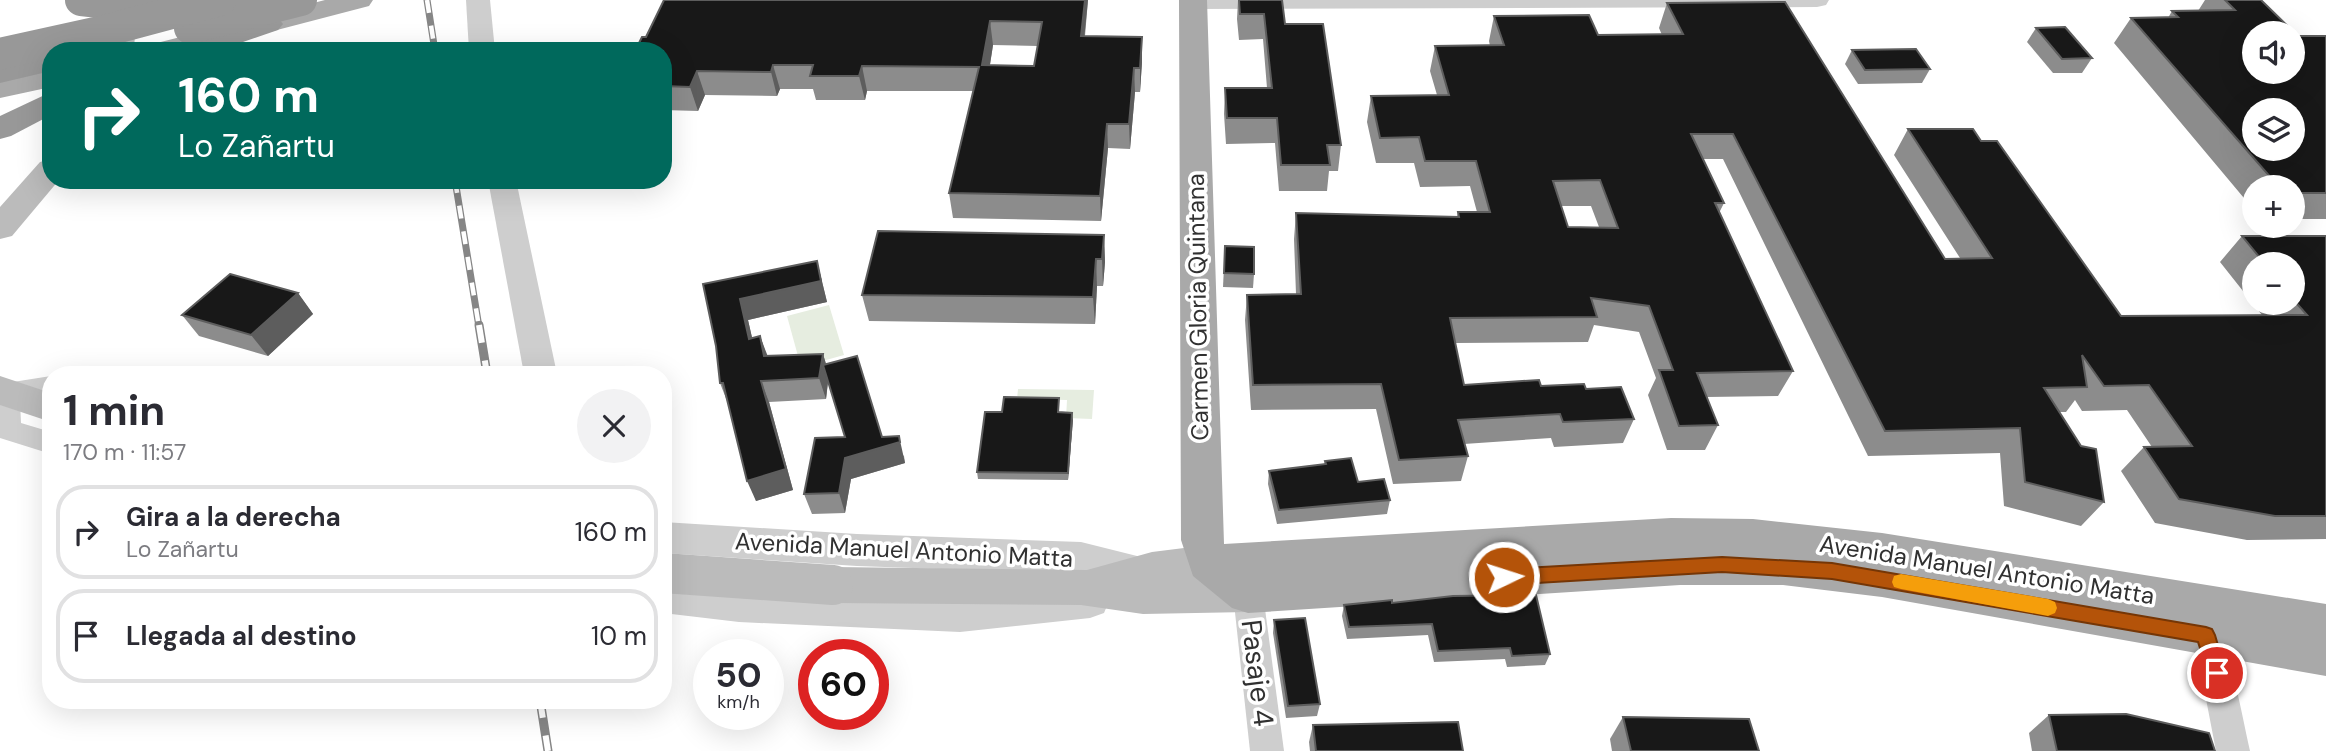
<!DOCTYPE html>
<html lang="es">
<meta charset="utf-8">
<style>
:root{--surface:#fff;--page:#f2f2f3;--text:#2b2b33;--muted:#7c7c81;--line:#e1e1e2}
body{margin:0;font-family:"DM Sans",sans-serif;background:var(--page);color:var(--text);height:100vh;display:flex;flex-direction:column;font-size:26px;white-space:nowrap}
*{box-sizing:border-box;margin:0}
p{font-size:23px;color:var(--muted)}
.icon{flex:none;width:38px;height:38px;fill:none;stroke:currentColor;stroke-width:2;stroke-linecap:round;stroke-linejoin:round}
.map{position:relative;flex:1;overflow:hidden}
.sheet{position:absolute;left:42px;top:366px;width:630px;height:343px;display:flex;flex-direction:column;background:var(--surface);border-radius:28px;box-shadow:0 7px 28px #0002}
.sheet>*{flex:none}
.hud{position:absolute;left:42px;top:42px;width:630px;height:147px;border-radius:28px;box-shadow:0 7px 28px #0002;background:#00695c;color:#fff;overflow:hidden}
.controls{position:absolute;left:2242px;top:21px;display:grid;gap:14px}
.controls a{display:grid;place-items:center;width:63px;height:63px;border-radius:50%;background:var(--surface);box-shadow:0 7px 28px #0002;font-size:35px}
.speed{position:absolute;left:693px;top:639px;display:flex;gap:14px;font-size:35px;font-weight:700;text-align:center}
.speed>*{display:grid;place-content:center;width:91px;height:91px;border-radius:50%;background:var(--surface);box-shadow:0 7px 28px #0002;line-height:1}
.speed small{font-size:18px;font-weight:400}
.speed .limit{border:10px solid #d22;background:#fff;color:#111}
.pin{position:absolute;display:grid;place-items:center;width:60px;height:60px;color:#fff;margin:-30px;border:4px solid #fff;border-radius:50%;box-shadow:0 2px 7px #0007}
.me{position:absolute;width:77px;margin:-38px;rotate:86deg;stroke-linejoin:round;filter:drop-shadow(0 0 5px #0008)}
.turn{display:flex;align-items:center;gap:24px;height:147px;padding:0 21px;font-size:32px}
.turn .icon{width:91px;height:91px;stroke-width:2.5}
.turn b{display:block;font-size:49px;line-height:60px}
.round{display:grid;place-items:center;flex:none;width:74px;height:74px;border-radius:37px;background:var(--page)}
.overview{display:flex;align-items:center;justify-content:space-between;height:119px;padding:0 21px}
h1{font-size:42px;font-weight:700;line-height:52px}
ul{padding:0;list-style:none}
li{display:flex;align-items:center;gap:21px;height:94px;margin:0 14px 10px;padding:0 7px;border:4px solid var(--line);border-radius:28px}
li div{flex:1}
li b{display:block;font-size:26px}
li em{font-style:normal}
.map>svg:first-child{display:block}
.green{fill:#e6ede0}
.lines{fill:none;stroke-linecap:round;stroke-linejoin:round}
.minor{fill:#cecece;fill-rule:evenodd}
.tertiary{fill:#cecece;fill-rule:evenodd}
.secondary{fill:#bbb;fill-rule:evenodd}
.primary{fill:#a9a9a9;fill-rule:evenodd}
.motorway{fill:#989898;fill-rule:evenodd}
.rail-far1-casing{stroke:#868686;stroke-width:7}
.rail-casing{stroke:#868686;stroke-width:9}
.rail-far1{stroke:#fff;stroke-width:4.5;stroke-dasharray:13;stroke-linecap:butt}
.rail{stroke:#fff;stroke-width:6;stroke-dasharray:18;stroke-linecap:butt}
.secondary-bridge{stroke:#bbb;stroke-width:40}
.motorway-bridge{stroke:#989898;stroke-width:32}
.wall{fill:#8c8c8c;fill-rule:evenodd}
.shaded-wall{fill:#5d5d5d}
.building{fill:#181818;stroke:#5d5d5d;stroke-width:2;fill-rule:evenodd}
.route{fill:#b45309;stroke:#753606;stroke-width:2}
.slow{fill:#f59e0b}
.labels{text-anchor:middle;stroke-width:7;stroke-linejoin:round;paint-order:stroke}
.street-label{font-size:24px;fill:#313131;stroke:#fff}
.near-street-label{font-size:28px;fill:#313131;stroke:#fff}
</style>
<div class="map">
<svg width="2326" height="751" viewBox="0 0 2326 751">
<rect width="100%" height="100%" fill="#fff"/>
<g class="green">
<polygon points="829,305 844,355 801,367 787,316"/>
<polygon points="1018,389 1094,390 1092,419 1066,418 1067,400 1017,399"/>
</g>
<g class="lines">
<g class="minor">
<polygon points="51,376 51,396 20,400 21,423 51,432 51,454 0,438 0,384"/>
<polygon points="1248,581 1259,585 1263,594 1284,751 1250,751 1233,594 1237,585"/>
<path d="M 2201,610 L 2212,614 C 2232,657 2240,705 2250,751 L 2216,751 L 2201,673 L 2186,624 L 2190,614 Z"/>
</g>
<g class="tertiary">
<polygon points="466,0 490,0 495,51 469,51"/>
<polygon points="1182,0 1829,0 1826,5 1817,7 1193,9 1184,7"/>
<polygon points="488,180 516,180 557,374 524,374"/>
<polygon points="663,522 857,534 1081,542 1157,561 1163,572 1157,583 1144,588 1081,574 857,566 663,553"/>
<polygon points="663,579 739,588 960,598 1090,584 1104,589 1109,601 1104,613 1090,618 960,632 739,622 663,613"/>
</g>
<g class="secondary">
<polygon points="109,0 137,0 134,51 106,51"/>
<polygon points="51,159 51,180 59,180 12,236 0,239 0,207 40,162"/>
<polygon points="0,376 51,393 51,422 0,405"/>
<polygon points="1208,545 1223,551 1229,563 1221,576 1248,576 1263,581 1269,594 1263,607 1248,612 1143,614 1081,605 833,603 818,598 812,585 818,572 833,567 1087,570 1152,552"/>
</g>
<g class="primary">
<polygon points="325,0 373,0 369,6 196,51 145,51 149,45"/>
<polygon points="1179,0 1207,0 1224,544 1671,518 1753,519 1882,533 2326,604 2326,676 1882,597 1783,585 1680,585 1248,613 1232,608 1193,576 1181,540"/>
<polygon points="51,69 51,87 0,98 0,80"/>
</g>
<g class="motorway">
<polygon points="268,15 278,18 283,24 278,30 217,51 172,51 176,45"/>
<polygon points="51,53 51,71 0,83 0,65"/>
<polygon points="51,92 51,115 11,136 0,139 0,116"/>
</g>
<defs>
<g id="rail-far1">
<polyline points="427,0 435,51"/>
<polyline points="455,180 479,327"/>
</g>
<g id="rail">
<polyline points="479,325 487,374"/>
<polyline points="540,700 548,751"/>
</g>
</defs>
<use href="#rail-far1" class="rail-far1-casing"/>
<use href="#rail" class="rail-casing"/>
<use href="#rail-far1" class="rail-far1"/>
<use href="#rail" class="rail"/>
<polyline class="secondary-bridge" points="663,573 833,585"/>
<g class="motorway-bridge">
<polyline points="81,0 117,4 156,1"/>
<polyline points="190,28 301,0"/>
<polyline points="0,54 108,30 220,0"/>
</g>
</g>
<g class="wall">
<path d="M 664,0 L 1139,0 L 1088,0 L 1085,36 L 1142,62 L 1140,92 L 1135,92 L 1130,149 L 1108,148 L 1101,221 L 953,218 L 949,193 L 973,91 L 867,91 L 865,100 L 816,100 L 813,89 L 780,89 L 777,96 L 705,95 L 698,111 L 663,110 L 663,51 L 646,37 ZM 993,45 L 1038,46 L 1034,66 L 990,65 Z"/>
<polygon points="1238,0 1282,0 1285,24 1341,145 1338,171 1329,171 1327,191 1279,191 1275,143 1226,144 1224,114 1225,88 1267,88 1263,39 1239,40 1237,19"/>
<polygon points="2205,0 2261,0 2298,36 2326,36 2326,219 2292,219 2292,187 2254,187 2254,210 2114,43 2131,18 2168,18 2172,11 2198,11"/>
<path d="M 1667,3 L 1945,259 L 1960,258 L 1894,155 L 1908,129 L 1981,141 L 2121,316 L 2262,315 L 2220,262 L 2242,236 L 2326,236 L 2326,539 L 2247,540 L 2155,523 L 2121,471 L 2144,447 L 2152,447 L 2127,410 L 2082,411 L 2075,400 L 2066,412 L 2059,412 L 2104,502 L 2081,526 L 2004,506 L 2000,453 L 1868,456 L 1723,159 L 1703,159 L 1724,203 L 1719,213 L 1793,371 L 1778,396 L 1707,397 L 1718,425 L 1705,450 L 1667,450 L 1648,395 L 1656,378 L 1639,332 L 1594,325 L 1588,342 L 1455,343 L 1464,385 L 1541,386 L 1586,389 L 1634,419 L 1623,443 L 1554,447 L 1551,438 L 1464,444 L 1468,456 L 1461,481 L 1393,484 L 1376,409 L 1251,410 L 1245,320 L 1247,295 L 1296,294 L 1294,239 L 1296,213 L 1457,217 L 1458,212 L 1477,212 L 1470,186 L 1420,187 L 1414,163 L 1376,163 L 1367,122 L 1371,96 L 1437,95 L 1430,71 L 1435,46 L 1490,46 L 1489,41 L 1494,16 L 1598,35 L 1662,35 L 1659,28 ZM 1561,206 L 1591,206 L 1599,227 L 1568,227 ZM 2254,264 L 2292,264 L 2292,303 L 2254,303 Z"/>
<polygon points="2036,28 2092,58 2082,73 2053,73 2027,42"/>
<polygon points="1852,50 1930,69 1922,83 1858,84 1845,64"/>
<polygon points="1104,235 1105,262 1103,286 1097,286 1095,324 869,321 862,295"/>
<polygon points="1225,246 1254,274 1253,288 1223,287"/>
<polygon points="817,261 827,302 748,320 752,338 760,336 767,356 823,354 826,364 882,437 904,456 905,463 851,479 845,513 812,514 804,494 845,437 828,381 826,399 769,402 793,490 756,501 727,401 720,383 716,346 703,284"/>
<polygon points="298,293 313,314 268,356 199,336 182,315"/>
<polygon points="1059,398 1059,412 1073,420 1068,480 978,479 977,472 1002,412"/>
<polygon points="1325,461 1390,500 1387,514 1277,524 1268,484 1269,471 1324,465"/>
<polygon points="1392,603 1550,654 1545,665 1507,667 1505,659 1434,662 1428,635 1347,639 1342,616 1344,605"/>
<polygon points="1274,620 1320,704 1317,716 1286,718 1273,633"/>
<polygon points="2049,715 2215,751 2032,751 2029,733"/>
<polygon points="1623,717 1759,751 1612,751 1610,739"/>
<polygon points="1313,725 1463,751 1310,751 1309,742"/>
</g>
<g class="shaded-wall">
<polygon points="1085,0 1088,0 1082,60 1081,36"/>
<polygon points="990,21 993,45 986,89 982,65"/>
<polygon points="1142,37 1142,62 1140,92 1140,68"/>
<polygon points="773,65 780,89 777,96 771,72"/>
<polygon points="862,66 867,91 865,100 859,76"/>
<polygon points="1134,68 1135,92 1130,149 1129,124"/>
<polygon points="697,71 705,95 698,111 690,87"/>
<polygon points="1107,124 1108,148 1101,221 1100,196"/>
<polygon points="1104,235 1105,262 1103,286 1102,259"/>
<polygon points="1096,259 1097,286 1095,324 1093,297"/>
<polygon points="817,261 827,302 748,320 757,359 749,339 740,299"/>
<polygon points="298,293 313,314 268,356 251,335"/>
<polygon points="760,336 768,357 764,356"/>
<polygon points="823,354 829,374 826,399 819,378"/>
<polygon points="761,381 769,402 793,490 756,501 747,481"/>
<polygon points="1072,413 1073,420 1068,480 1068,473"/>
<polygon points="899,436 905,463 851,479 845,513 839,493 845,458"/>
</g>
<g class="building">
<path d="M 664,0 L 1085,0 L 1081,36 L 1142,37 L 1140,68 L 1134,68 L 1129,124 L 1107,124 L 1100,196 L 949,193 L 979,67 L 862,66 L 859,76 L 810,76 L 813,65 L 773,65 L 771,72 L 697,71 L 690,87 L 663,86 L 663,51 L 635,51 L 642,37 L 646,37 ZM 990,21 L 1042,22 L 1034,66 L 982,65 Z"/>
<polygon points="1239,0 1282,0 1285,24 1323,24 1341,145 1327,145 1330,165 1281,165 1277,118 1227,118 1225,88 1272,88 1264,14 1240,14"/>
<path d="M 2225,0 L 2261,0 L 2298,36 L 2326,36 L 2326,193 L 2292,193 L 2292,187 L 2279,187 L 2131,18 L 2178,17 L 2172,11 L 2235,10 ZM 2254,33 L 2292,33 L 2292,72 L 2254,72 ZM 2254,110 L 2292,110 L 2292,149 L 2254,149 Z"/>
<path d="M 1785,2 L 1945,259 L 1992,258 L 1908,129 L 1973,129 L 1981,141 L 1997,141 L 2121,316 L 2307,315 L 2292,298 L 2292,264 L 2265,264 L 2242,236 L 2326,236 L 2326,516 L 2275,516 L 2179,499 L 2144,447 L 2192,446 L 2149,385 L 2104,386 L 2082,355 L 2087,387 L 2044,388 L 2081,446 L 2096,449 L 2104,502 L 2025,482 L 2020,428 L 1885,431 L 1733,134 L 1691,134 L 1724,203 L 1715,203 L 1793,371 L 1697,373 L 1718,425 L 1679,426 L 1659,370 L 1673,370 L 1649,306 L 1591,298 L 1597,317 L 1450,318 L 1464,385 L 1539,380 L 1541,386 L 1584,384 L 1586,389 L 1621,387 L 1634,419 L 1563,422 L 1560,414 L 1458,420 L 1468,456 L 1399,460 L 1381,384 L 1253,385 L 1247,295 L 1301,294 L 1296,213 L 1459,217 L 1458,212 L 1490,212 L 1476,161 L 1425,161 L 1419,137 L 1380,138 L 1371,96 L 1449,95 L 1435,46 L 1504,45 L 1494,16 L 1589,15 L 1598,35 L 1683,34 L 1667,3 ZM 1600,180 L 1618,228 L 1568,227 L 1553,181 Z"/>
<polygon points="2065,27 2092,58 2062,59 2036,28"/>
<polygon points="1916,49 1930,69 1865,70 1852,50"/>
<polygon points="878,231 1104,235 1102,259 1096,259 1093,297 862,295"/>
<polygon points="1225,246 1254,247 1254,274 1224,273"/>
<polygon points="817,261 821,281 740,299 749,339 760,336 764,356 823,354 819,378 761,381 786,469 747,481 723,383 720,383 716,346 703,284"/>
<polygon points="230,274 298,293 251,335 182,315"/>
<polygon points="857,356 882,437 899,436 900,442 845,458 839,493 804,494 815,438 845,437 823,365"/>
<polygon points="1004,397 1059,398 1058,412 1072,413 1068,473 977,472 985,412 1002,412"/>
<polygon points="1351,458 1358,482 1384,479 1390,500 1279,510 1269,471 1326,464 1325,461"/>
<polygon points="1536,595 1550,654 1512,656 1510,648 1438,651 1432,624 1349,627 1344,605 1392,600 1392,603 1453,596"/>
<polygon points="1305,618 1320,704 1288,706 1274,620"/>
<polygon points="2126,714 2209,733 2215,751 2057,751 2049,715"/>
<polygon points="1623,717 1749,719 1759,751 1631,751"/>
<polygon points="1458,722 1463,751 1316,751 1313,725"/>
</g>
<polygon class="route" points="1722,557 1832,563 2206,627 2212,629 2215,635 2226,673 2224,679 2217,682 2210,679 2198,642 1832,579 1722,572 1504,585 1498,583 1495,577 1498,572 1504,569"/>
<polygon class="slow" points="1901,574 2048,599 2055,602 2057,608 2055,613 2048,616 1901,589 1894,587 1892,582 1894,576"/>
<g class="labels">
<g class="street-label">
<text transform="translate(1198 307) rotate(-91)" y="8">Carmen Gloria Quintana</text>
<text transform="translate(904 550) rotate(3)" y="8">Avenida Manuel Antonio Matta</text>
<text transform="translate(1987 570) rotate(9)" y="8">Avenida Manuel Antonio Matta</text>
</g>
<g class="near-street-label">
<text transform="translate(1258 673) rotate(83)" y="10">Pasaje 4</text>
</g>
</g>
</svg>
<div class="controls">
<a><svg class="icon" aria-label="sound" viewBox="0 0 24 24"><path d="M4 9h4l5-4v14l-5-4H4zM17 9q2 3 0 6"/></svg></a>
<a><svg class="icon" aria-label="layers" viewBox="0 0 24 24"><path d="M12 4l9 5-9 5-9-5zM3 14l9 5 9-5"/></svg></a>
<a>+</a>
<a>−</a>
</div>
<div class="speed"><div>50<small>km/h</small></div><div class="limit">60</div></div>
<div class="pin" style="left:2217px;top:673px;background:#d93025"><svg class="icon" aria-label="arrive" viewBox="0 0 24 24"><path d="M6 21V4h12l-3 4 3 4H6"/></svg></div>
<svg class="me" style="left:1504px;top:577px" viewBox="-20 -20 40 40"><circle r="17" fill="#b45309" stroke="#fff" stroke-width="3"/><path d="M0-11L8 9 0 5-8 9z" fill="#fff"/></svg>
<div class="hud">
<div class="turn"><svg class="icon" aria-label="right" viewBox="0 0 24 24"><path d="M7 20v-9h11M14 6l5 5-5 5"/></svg><div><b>160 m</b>Lo Zañartu</div></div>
</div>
<section class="sheet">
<div class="overview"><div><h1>1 min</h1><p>170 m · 11:57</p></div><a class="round"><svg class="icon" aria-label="close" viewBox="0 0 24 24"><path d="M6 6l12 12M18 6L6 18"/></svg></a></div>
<ul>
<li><svg class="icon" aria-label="right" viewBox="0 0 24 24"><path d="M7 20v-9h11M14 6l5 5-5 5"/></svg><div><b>Gira a la derecha</b><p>Lo Zañartu</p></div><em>160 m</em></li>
<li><svg class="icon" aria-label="arrive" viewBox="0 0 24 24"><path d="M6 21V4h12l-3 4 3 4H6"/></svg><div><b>Llegada al destino</b></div><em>10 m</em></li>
</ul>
</section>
</div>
